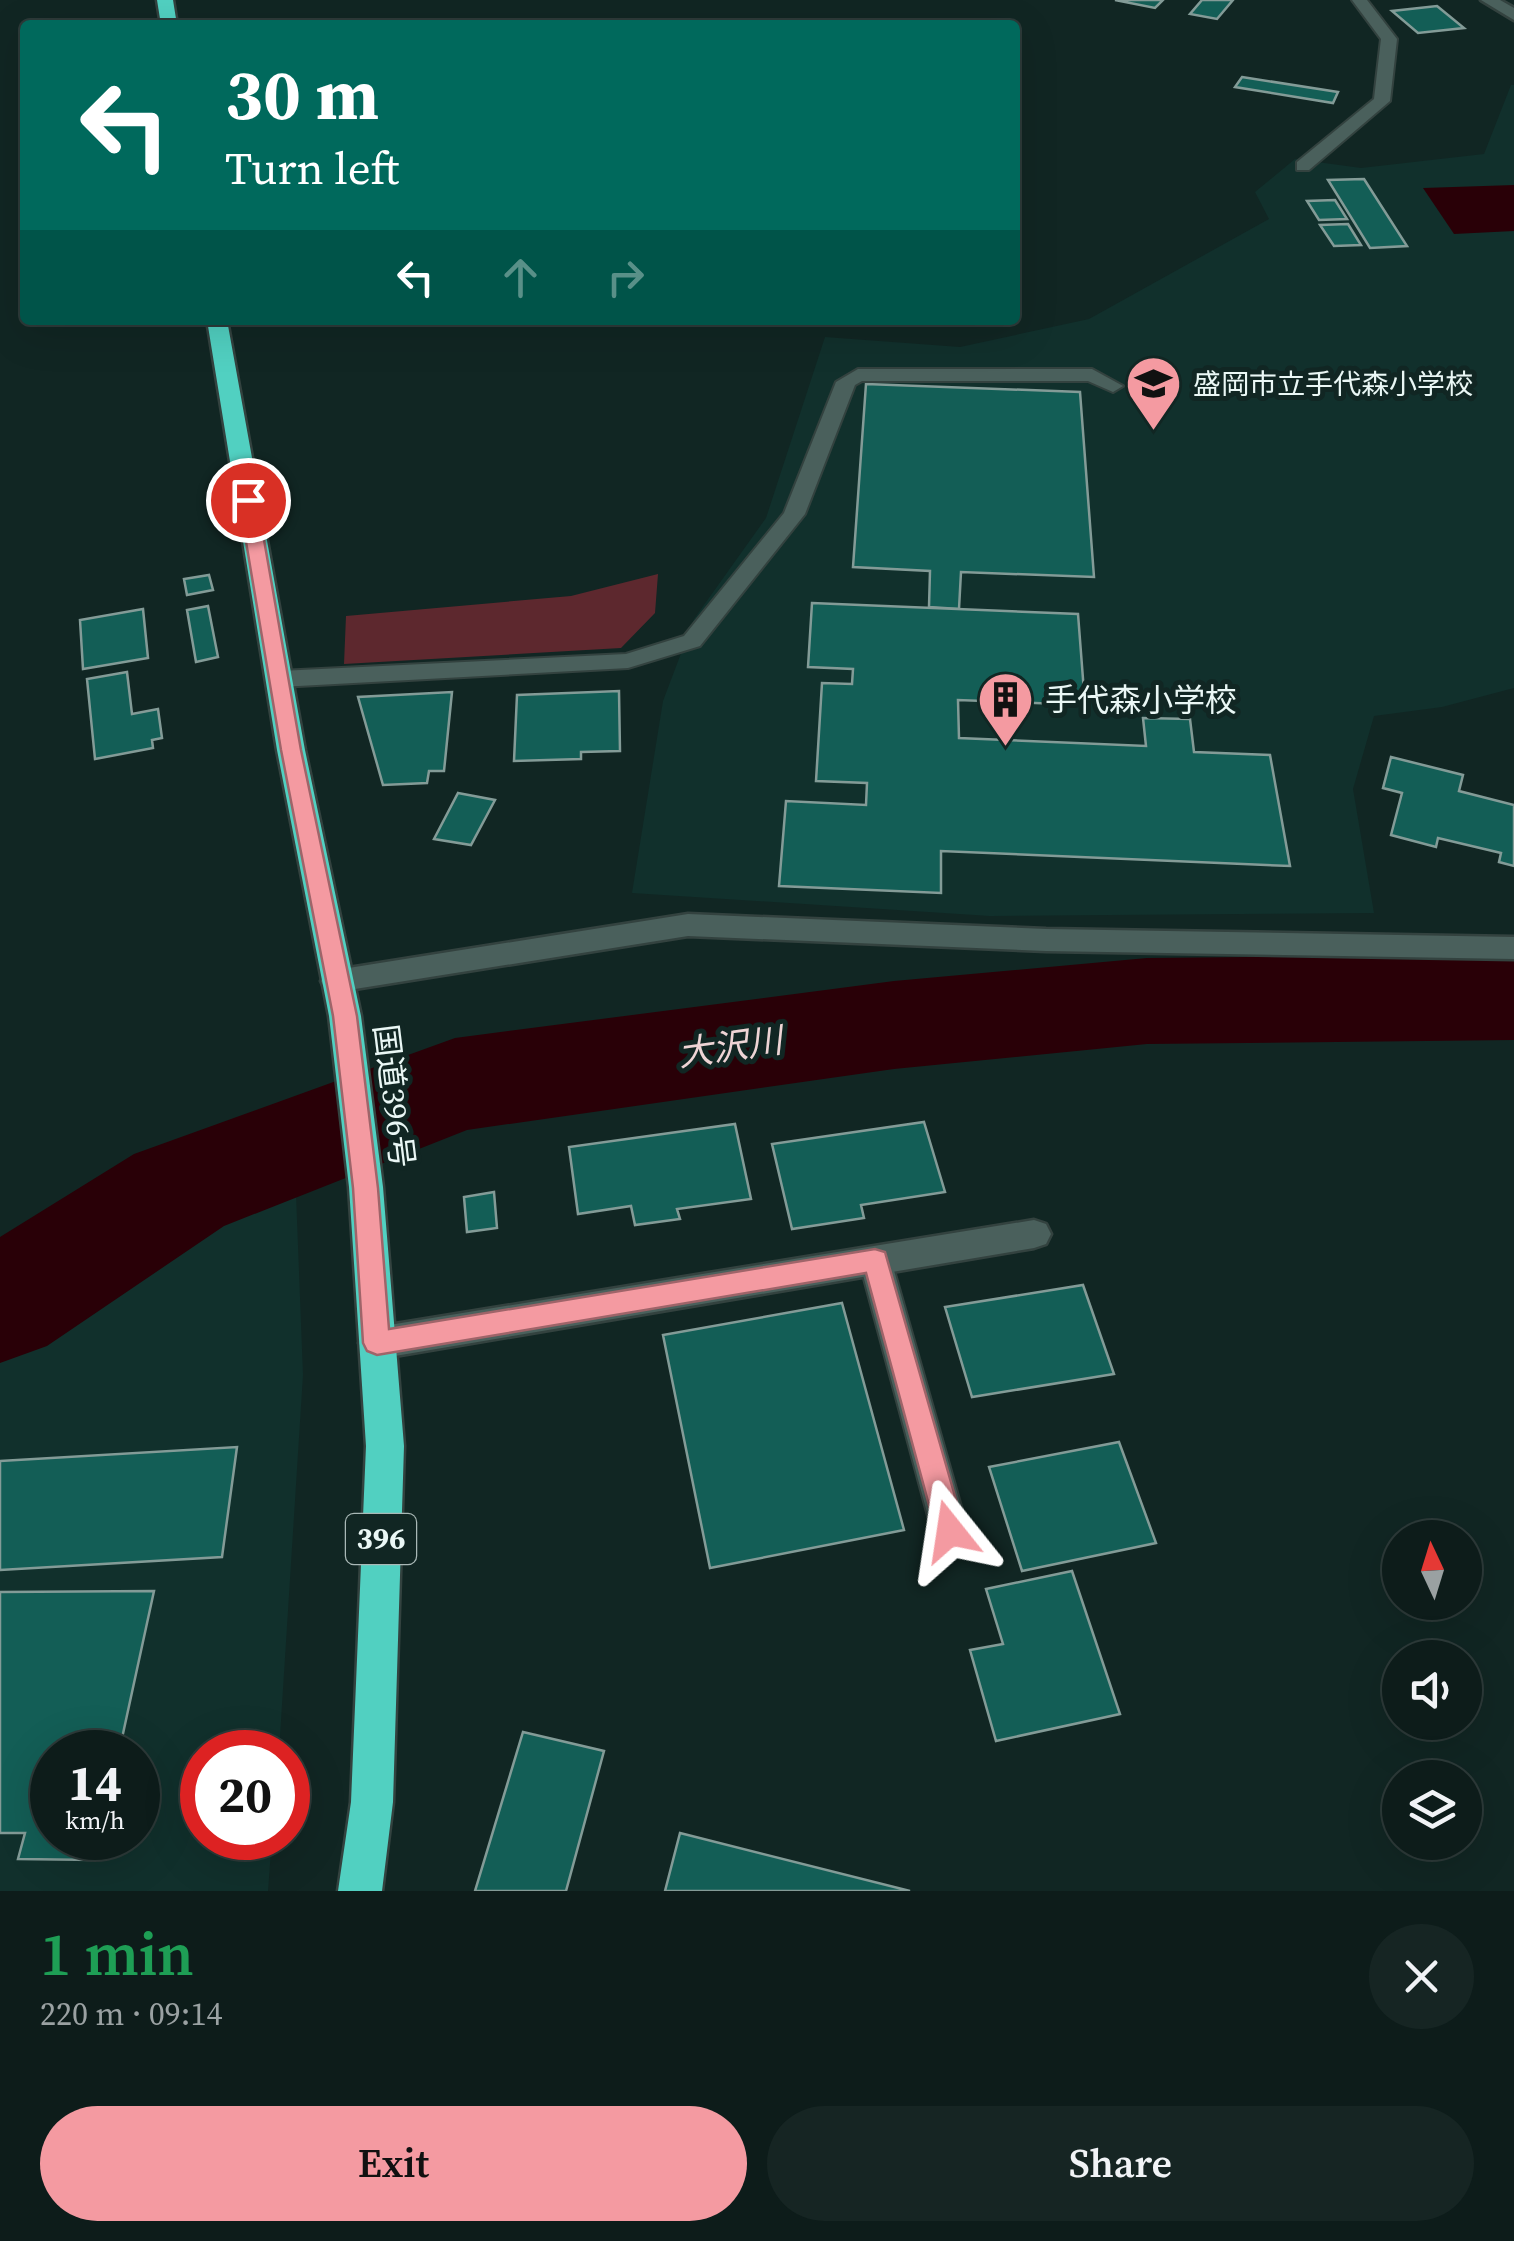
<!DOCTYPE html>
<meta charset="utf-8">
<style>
:root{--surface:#0d1c1a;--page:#162523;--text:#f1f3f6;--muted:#9aa1a2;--line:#2d3a39;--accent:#f49aa1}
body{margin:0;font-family:"Source Serif 4","Noto Sans JP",serif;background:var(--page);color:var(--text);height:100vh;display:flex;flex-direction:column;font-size:38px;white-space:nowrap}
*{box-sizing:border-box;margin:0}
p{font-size:32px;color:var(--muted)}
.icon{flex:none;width:55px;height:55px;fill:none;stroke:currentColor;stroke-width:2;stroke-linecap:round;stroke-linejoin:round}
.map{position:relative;height:1891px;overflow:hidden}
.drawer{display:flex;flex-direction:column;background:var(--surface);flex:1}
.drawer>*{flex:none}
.hud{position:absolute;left:20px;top:20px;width:1000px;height:305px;border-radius:10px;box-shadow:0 10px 40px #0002,0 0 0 2px var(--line);background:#00695c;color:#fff;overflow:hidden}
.needle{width:65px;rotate:356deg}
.fabs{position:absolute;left:1382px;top:1520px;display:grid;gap:20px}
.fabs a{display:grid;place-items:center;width:100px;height:100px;border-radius:50%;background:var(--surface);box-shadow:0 10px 40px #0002,0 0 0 2px var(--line);font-size:50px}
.speed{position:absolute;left:30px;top:1730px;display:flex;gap:20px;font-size:50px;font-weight:700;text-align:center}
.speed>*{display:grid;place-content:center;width:130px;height:130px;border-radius:50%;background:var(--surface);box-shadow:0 10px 40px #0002,0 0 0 2px var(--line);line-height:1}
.speed small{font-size:25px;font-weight:400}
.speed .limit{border:15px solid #d22;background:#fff;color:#111}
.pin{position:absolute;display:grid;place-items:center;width:85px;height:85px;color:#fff;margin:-42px;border:5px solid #fff;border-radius:50%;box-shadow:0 2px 10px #0007}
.me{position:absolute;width:110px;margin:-55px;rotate:345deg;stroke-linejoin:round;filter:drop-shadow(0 0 8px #0008)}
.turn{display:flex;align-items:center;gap:35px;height:210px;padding:0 40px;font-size:45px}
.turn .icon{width:130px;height:130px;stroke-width:2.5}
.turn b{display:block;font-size:70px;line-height:85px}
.lanes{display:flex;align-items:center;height:95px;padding:0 40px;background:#0003;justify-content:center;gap:50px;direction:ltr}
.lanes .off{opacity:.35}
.round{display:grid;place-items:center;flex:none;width:105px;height:105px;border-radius:52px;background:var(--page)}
.headline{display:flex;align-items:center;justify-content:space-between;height:170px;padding:0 40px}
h1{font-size:60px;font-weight:600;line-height:75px;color:#1e9e55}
.action{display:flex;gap:20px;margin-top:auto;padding:20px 40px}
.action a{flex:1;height:115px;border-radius:60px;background:var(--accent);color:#111;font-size:40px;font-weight:600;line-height:115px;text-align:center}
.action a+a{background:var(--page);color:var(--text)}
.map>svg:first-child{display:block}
.built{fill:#11302c;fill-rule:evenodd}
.green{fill:#5d282e}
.water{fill:#290007}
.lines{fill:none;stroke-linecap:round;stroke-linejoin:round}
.river{fill:#290007;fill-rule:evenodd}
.building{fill:#135e56;stroke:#839b97;stroke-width:2.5}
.lane-casing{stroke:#33423f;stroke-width:4}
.street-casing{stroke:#33423f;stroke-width:5}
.secondary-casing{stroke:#33423f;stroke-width:5}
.highway-casing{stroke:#33423f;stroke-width:5}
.lane{fill:#4a605c;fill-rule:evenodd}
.street{fill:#4a605c;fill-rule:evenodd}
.secondary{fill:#4a605c;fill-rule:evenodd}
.highway{fill:#51d0c1;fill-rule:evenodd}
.route{fill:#f49aa1;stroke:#9f6469;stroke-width:2.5}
.labels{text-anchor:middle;stroke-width:10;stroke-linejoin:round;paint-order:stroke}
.far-poi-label{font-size:28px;fill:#eaf7f5;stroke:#112623;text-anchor:start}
.shield{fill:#112623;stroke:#a9b8b6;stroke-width:2.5}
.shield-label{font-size:30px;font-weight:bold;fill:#eaf7f5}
.poi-label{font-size:32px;fill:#eaf7f5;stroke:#112623;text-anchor:start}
.street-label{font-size:32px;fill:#eaf7f5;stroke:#112623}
.water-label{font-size:35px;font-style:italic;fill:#eed4d5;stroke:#112623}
</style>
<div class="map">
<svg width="1514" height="1891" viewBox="0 0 1514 1891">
<rect width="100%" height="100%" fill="#112623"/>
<g class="built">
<polygon points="1511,85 1514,85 1514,688 1442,707 1374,716 1353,789 1374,913 990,916 632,893 663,701 694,619 766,518 825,337 960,347 1089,319 1269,219 1255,192 1295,159 1361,168 1484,154"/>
<path d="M 296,1194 L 303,1375 L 279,1752 L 202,1752 L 202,1838 L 272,1838 L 268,1891 L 0,1891 L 0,1362 L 143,1254 ZM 52,1752 L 138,1752 L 138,1838 L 52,1838 Z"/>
</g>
<polygon class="green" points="658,574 655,613 621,648 344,664 346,616 571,596"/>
<polygon class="water" points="1514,185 1514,231 1454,234 1423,188"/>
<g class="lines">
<polygon class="river" points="1514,954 1514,1040 1147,1044 894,1069 467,1130 224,1226 47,1346 0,1363 0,1237 134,1154 455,1038 894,981 1147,958"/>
</g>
<g class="building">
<polygon points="1115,0 1163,0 1155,8"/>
<polygon points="1202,0 1233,0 1217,19 1190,14"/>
<polygon points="1437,6 1464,28 1418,33 1392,11"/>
<polygon points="1242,77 1338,92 1333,103 1235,87"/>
<polygon points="1364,179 1407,246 1370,248 1328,180"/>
<polygon points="1335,200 1347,219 1319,220 1307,201"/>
<polygon points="1348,224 1361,245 1334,246 1320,225"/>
<polygon points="866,384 1080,392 1094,577 961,572 959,609 929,607 930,571 853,567"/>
<polygon points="209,575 213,590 187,595 184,579"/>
<polygon points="812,603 1078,614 1085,705 958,700 959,738 1146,746 1143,718 1190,719 1194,752 1270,755 1290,866 941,851 941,893 779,886 786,801 866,805 867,783 816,781 822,683 852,684 853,669 808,667"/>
<polygon points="208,606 218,657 196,662 187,610"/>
<polygon points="143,609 148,658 83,669 80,620"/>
<polygon points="127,672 132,714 158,709 162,738 152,740 153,748 95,759 87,679"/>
<polygon points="619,691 620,751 581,752 581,759 514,761 517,695"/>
<polygon points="452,692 444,771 429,771 427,783 383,785 358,697"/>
<polygon points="1391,757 1463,775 1459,791 1514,805 1514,866 1499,862 1501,853 1438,838 1436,847 1391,835 1402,793 1383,788"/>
<polygon points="458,793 495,800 471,845 434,839"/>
<polygon points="924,1122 945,1192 861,1205 864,1218 792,1229 772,1144"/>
<polygon points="735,1124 751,1199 677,1209 680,1219 635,1225 631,1206 578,1214 569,1147"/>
<polygon points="494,1192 497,1228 467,1232 464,1197"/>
<polygon points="1083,1285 1114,1374 972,1397 945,1307"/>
<polygon points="842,1303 904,1530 710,1568 663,1335"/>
<polygon points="1119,1442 1156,1543 1022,1571 989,1467"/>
<polygon points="237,1447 222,1557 0,1570 0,1461"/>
<polygon points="1072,1571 1120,1714 996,1741 970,1650 1003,1644 986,1589"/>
<polygon points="154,1591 119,1752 52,1752 52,1838 100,1838 95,1860 18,1859 25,1833 0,1833 0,1592"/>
<polygon points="523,1732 604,1751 566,1891 475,1891"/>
<polygon points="680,1833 910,1891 665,1891"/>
</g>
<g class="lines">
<defs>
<g id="lane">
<polygon points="1352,0 1367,0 1397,39 1390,101 1309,170 1297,170 1297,162 1374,99 1381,39"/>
<polygon points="858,369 1092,369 1123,386 1113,392 1088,381 862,381 855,385 805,514 700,646 628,668 280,687 268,679 280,671 626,654 684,636 784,513 836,382"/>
<polygon points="875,1247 886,1251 891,1260 968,1531 963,1543 950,1548 937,1543 932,1531 859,1260 864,1251"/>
</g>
<g id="street">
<polygon points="688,914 1046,929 1514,937 1514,959 1046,951 688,936 336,992 325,989 321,981 325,973 336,970"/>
<polygon points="1034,1220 1046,1224 1051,1234 1046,1244 1034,1248 377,1359 364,1354 359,1343 364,1332 377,1327"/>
</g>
<polygon id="secondary" points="1481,0 1500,0 1514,8 1514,20"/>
<g id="highway">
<polygon points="157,0 173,0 177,25 161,25"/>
<polygon points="207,320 227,320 305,750 361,1016 383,1187 404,1446 393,1802 382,1891 338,1891 351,1802 366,1446 349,1187 329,1016 277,750"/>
</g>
</defs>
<use href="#lane" class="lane-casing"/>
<use href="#street" class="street-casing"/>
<use href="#secondary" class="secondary-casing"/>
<use href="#highway" class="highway-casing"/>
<use href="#lane" class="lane"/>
<use href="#street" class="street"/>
<use href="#secondary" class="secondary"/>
<use href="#highway" class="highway"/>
</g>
<polygon class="route" points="248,495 257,500 301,750 357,1016 378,1188 389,1329 875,1249 885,1252 965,1531 961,1541 950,1545 940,1541 936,1531 866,1273 377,1355 367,1351 363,1343 353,1188 333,1016 281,750 239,500"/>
<defs>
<symbol id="school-pin" viewBox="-11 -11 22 30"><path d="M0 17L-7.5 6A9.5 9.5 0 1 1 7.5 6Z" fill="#f49aa1" stroke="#112623"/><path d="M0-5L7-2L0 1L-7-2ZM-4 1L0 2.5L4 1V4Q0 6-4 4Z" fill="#111"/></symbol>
<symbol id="building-pin" viewBox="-11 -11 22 30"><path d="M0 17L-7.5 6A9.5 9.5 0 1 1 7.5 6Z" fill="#f49aa1" stroke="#112623"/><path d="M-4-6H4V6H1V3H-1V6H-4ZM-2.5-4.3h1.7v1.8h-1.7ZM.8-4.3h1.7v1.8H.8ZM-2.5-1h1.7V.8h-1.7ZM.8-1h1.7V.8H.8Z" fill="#111"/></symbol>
</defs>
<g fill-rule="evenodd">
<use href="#school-pin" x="1122" y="352" width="63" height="86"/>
<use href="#building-pin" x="974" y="668" width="63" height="86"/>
</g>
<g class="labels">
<g class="far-poi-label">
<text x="1193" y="394">盛岡市立手代森小学校</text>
</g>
<rect class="shield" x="346" y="1514" width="70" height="50" rx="8"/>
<g class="shield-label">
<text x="381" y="1549">396</text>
</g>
<g class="poi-label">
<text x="1045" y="711">手代森小学校</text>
</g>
<g class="street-label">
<text transform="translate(394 1096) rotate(83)" y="11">国道396号</text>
</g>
<g class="water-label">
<text transform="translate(730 1047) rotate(-8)" y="12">大沢川</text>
</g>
</g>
</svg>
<div class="fabs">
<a><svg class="needle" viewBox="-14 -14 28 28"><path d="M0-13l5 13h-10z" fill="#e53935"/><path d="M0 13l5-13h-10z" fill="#9aa1a2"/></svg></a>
<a><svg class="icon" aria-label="sound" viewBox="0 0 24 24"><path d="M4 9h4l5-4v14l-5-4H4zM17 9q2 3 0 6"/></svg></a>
<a><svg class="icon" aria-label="layers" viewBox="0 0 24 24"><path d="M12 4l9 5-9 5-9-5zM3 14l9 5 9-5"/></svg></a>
</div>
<div class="speed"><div>14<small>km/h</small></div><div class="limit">20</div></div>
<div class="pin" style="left:248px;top:500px;background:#d93025"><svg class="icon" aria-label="arrive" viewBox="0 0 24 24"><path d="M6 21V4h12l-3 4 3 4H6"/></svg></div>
<svg class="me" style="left:950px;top:1531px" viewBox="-20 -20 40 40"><path d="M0-17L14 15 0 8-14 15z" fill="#f49aa1" stroke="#fff" stroke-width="4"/></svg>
<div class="hud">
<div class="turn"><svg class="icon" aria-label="left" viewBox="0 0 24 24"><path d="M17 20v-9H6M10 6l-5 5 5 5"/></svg><div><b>30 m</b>Turn left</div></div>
<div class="lanes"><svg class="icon" aria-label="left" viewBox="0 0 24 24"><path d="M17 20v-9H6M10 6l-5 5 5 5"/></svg><svg class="icon off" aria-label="ahead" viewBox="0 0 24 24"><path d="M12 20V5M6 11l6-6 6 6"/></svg><svg class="icon off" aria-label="right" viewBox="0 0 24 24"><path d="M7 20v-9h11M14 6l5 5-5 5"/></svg></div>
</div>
</div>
<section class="drawer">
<div class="headline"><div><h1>1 min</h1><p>220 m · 09:14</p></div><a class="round"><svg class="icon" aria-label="close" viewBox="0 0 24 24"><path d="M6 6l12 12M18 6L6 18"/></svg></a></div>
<div class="action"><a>Exit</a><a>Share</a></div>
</section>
